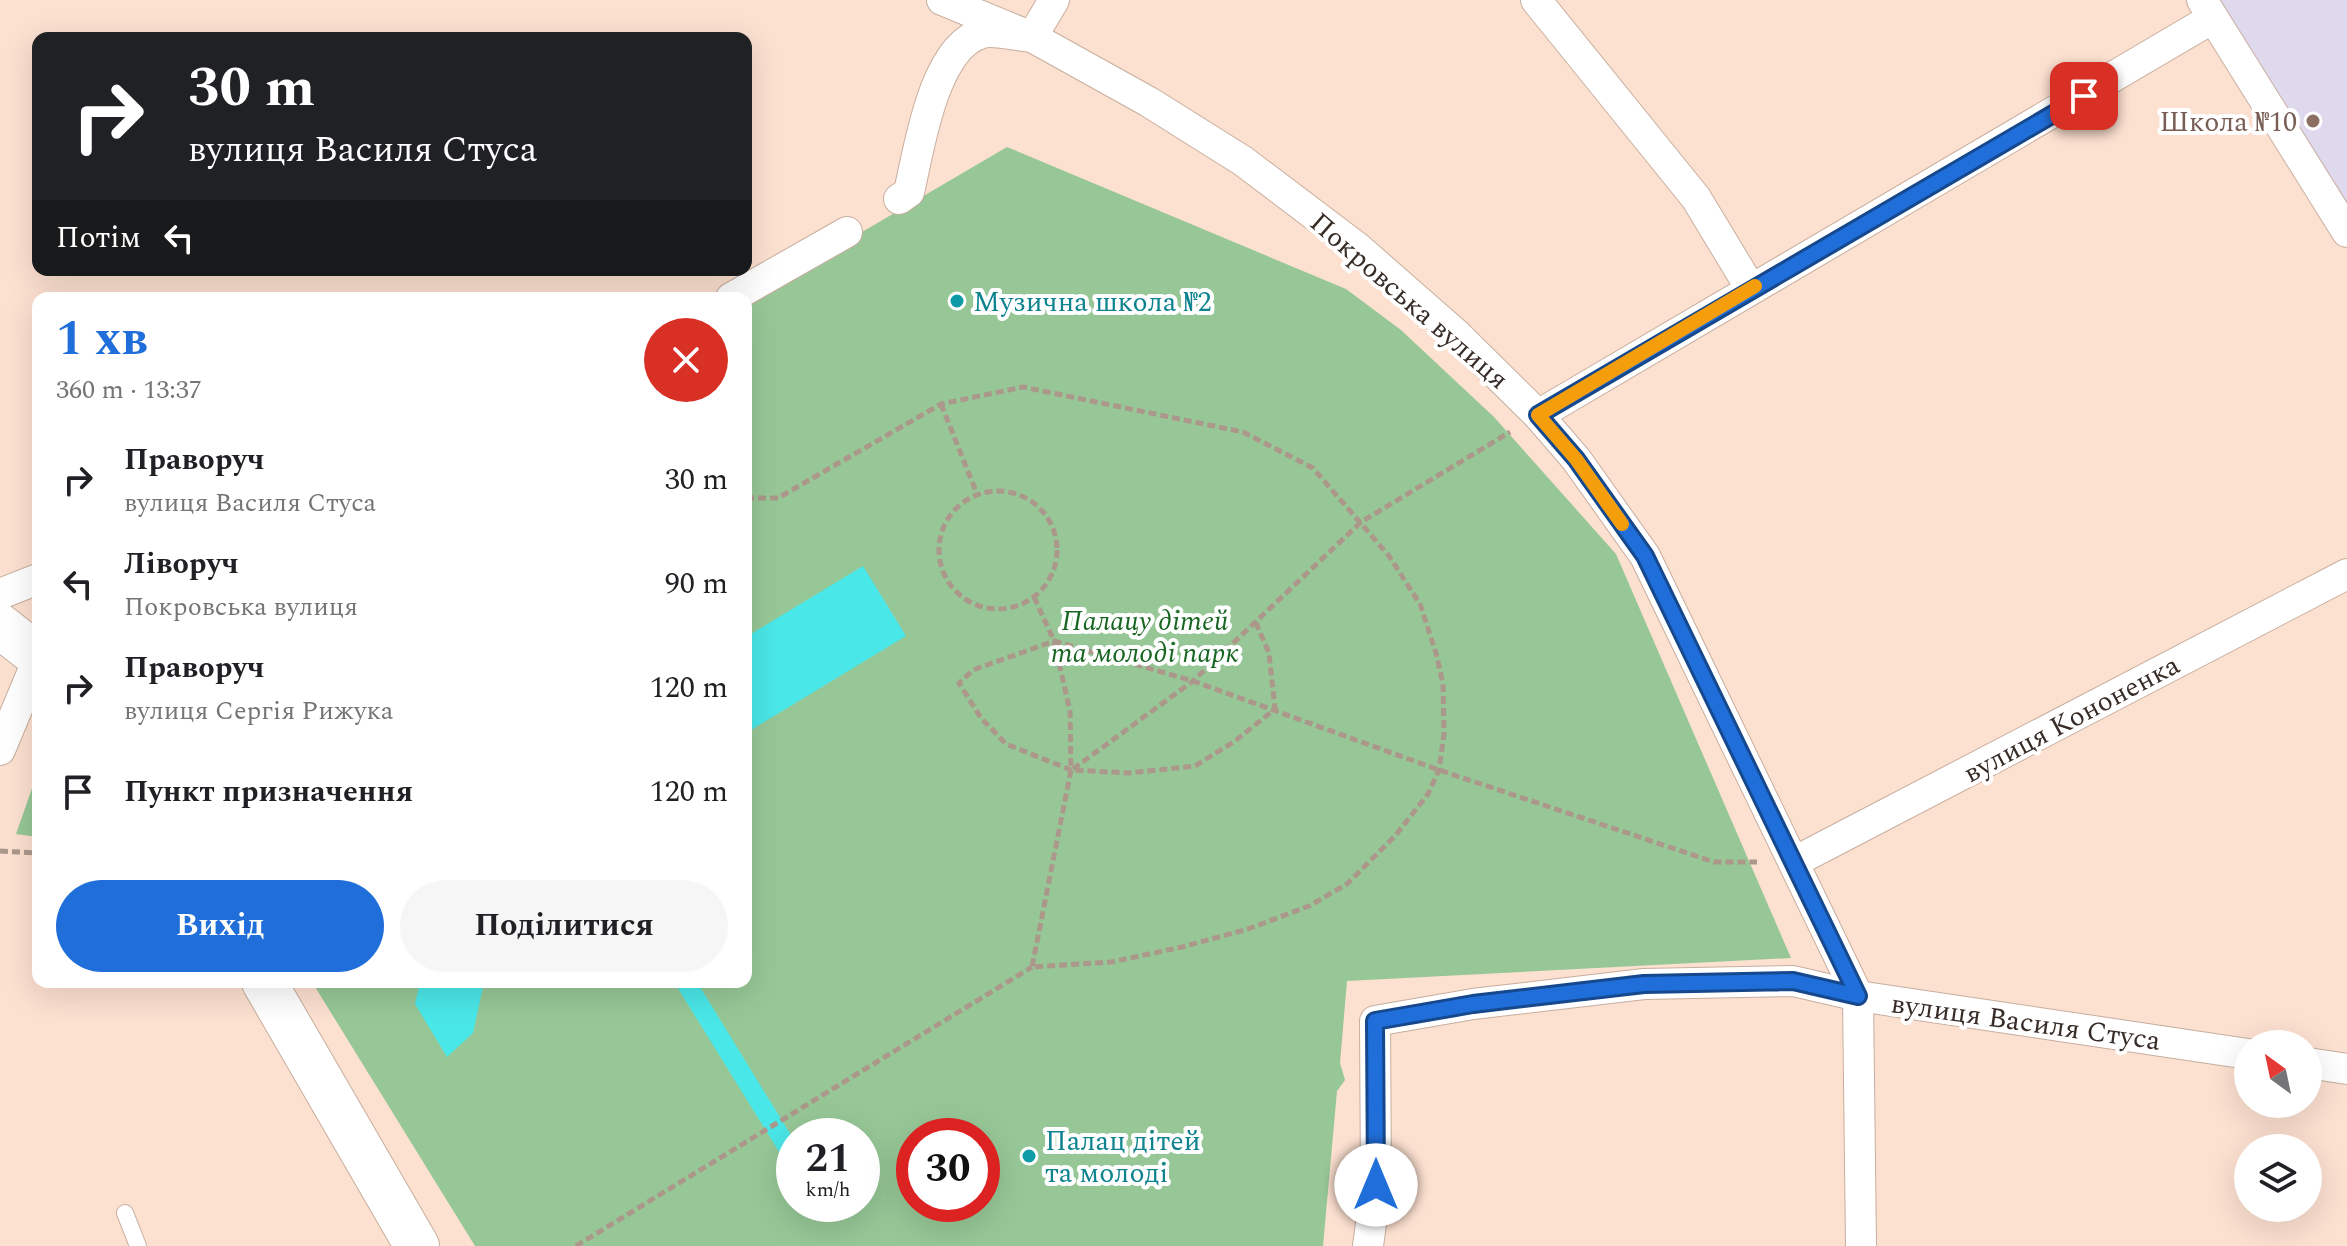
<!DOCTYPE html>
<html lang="uk">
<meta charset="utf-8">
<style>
:root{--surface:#fff;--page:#f6f6f6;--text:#202124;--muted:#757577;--accent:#206ed9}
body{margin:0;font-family:Spectral,serif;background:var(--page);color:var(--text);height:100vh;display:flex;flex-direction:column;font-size:30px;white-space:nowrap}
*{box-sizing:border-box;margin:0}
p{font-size:26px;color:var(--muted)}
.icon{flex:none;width:44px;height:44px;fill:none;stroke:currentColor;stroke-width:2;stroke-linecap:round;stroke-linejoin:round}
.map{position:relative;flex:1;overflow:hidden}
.side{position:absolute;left:32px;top:292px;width:720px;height:696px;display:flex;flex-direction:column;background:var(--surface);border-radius:16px;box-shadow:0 8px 32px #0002}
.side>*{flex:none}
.banner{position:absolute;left:32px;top:32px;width:720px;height:244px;border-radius:16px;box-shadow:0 8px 32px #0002;background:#202124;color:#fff;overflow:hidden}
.needle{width:52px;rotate:327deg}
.controls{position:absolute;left:2234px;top:1030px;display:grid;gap:16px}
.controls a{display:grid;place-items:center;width:88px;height:88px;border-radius:50%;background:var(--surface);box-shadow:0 8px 32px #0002;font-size:40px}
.speed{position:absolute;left:776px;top:1118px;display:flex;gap:16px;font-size:40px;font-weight:700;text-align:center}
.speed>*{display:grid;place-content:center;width:104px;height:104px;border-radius:50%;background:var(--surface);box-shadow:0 8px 32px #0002;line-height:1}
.speed small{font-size:20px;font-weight:400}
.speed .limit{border:12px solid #d22;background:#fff;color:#111}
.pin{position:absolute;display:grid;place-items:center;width:68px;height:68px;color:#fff;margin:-34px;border-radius:16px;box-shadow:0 4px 12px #0006}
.me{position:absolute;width:88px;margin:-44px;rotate:0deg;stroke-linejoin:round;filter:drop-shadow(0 0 6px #0008)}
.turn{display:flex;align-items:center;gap:28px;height:168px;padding:0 24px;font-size:36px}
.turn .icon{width:104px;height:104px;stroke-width:2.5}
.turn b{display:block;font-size:56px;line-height:68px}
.then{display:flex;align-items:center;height:76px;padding:0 24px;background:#0003;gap:16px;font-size:30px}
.round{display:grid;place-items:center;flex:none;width:84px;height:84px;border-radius:42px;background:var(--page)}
.summary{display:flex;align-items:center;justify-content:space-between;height:136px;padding:0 24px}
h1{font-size:48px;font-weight:700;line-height:60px;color:var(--accent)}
.primary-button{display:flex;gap:16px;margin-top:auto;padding:16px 24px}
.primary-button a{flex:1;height:92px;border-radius:48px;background:var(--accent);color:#fff;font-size:32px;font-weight:700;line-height:92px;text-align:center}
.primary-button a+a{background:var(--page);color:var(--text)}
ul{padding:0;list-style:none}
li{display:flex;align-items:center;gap:24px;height:104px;padding:0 24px}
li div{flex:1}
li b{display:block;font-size:30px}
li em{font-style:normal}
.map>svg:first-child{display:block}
.education{fill:#dfd9ee}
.green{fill:#97c797;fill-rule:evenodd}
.water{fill:#4ae7e8}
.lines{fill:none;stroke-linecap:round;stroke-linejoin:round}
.lane-casing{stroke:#c8ae9e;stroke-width:18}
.street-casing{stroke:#c8ae9e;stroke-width:32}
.secondary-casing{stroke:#c8ae9e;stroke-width:46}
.path{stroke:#ac978b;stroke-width:5;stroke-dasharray:8 4;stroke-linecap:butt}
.lane{stroke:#fff;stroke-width:16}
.street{stroke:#fff;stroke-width:30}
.secondary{stroke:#fff;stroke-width:44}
.route-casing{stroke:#15488d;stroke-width:20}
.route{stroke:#206ed9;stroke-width:14}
.slow{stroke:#f59e0b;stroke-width:14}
.education-dot{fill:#8d6e63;stroke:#fff;stroke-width:3}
.culture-dot{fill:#0f9aa8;stroke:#fff;stroke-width:3}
.labels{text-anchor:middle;stroke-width:8;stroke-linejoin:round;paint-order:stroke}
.education-label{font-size:28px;fill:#785e54;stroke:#fff;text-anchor:end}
.street-label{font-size:28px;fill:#372c26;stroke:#fff}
.culture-label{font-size:28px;fill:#0d838f;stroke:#fff;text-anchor:start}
.park-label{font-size:28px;font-style:italic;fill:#196622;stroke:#fff}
</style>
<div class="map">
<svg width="2347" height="1246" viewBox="0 0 2347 1246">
<rect width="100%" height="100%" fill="#fce0d0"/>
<polygon class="education" points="2202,0 2347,0 2347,225"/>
<g class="green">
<path d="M 1007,147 L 1346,289 L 1401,330 L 1494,417 L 1616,554 L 1791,958 L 1347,981 L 1340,1063 L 1345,1080 L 1337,1091 L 1323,1246 L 475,1246 L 312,982 L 746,982 L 746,300 ZM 794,1136 L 862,1136 L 862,1204 L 794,1204 ZM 914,1136 L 982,1136 L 982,1204 L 914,1204 Z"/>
<polygon points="38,771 38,837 16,834"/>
</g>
<g class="water">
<polygon points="863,566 906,636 746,733 746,637"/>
<polygon points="420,982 484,982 473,1033 447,1057 415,1004"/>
<polygon points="674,982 697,982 794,1140 794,1176"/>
</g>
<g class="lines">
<defs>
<polyline id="lane" points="125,1213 138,1246"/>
<g id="street">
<polyline points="942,0 1032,37 1149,102 1243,161 1358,248 1455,333 1538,415 1576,459 1645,556 1858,996 1861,1246"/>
<polyline points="1536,0 1696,198 1751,289"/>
<polyline points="2202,0 2347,232"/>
<path d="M 899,199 L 909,192 C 919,150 933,47 982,33 C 993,30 1020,36 1032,37 L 1054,0"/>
<polyline points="731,298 847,232"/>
<polyline points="1538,415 2213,18"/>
<polyline points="0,594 38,579"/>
<polyline points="0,750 38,659"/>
<polyline points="1794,862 2347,574"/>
<polyline points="2308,1063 2347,1069"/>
<polyline points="1368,1246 1376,1185 1375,1021 1473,1004 1644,984 1793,981 1858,996 2248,1054"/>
</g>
<g id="secondary">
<polyline points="0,626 38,656"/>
<polyline points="264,982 417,1246"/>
</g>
</defs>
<use href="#lane" class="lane-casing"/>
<use href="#street" class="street-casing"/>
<use href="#secondary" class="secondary-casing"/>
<g class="path">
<polyline points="941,404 977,494"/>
<circle cx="998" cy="550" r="59"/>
<polyline points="746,498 778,498 941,404 1023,387 1243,432 1313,468 1389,556 1420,604 1436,653 1443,684 1444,734 1439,770 1428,794 1395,836 1347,884 1309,906 1248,929 1182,947 1111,962 1032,967 1071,770 1070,711 1054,641 973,670 959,683 981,718 1006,744 1071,770 1129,773 1195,766 1235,741 1275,709 1269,653 1255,621"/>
<polyline points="1034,597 1054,641 1193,681 1439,770 1714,862 1757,862"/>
<polyline points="1073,769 1193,681 1361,522 1510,432"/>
<polyline points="0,851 38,853"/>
<polyline points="576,1246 1032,967"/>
</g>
<use href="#lane" class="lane"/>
<use href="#street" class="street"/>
<use href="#secondary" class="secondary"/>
</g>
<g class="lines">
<defs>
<polyline id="route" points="1376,1185 1375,1021 1473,1004 1644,984 1793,981 1858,996 1645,556 1576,459 1538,415 2084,96"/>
</defs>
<use href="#route" class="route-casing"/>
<use href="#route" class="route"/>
<polyline class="slow" points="1622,524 1576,459 1538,415 1755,286"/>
</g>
<circle class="education-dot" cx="2313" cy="121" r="8"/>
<g class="culture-dot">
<circle cx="957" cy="301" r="8"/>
<circle cx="1029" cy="1156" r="8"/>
</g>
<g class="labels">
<g class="education-label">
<text x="2297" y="131">Школа №10</text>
</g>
<g class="street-label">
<text transform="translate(1410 300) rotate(41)" y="10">Покровська вулиця</text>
<text transform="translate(2071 718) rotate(-28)" y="10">вулиця Кононенка</text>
<text transform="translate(2026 1021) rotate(8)" y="10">вулиця Василя Стуса</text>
</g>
<g class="culture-label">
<text x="973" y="311">Музична школа №2</text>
<text x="1045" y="1150">Палац дітей<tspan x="1045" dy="32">та молоді</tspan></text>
</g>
<g class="park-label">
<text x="1145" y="630">Палацу дітей<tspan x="1145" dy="32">та молоді парк</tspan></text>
</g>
</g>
</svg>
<div class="controls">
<a><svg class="needle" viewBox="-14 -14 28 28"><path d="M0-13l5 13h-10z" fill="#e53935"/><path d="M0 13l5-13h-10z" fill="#757577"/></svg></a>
<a><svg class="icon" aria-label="layers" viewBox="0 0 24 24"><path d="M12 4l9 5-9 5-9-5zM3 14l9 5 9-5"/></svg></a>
</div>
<div class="speed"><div>21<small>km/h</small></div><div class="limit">30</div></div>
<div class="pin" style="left:2084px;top:96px;background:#d93025"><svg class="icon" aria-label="arrive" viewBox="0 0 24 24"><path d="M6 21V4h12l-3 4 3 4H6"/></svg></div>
<svg class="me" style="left:1376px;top:1185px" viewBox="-20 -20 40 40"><circle r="19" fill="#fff"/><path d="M0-13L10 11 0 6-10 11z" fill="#206ed9"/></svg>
<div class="banner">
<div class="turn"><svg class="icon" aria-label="right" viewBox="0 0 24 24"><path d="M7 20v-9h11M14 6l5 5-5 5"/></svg><div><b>30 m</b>вулиця Василя Стуса</div></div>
<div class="then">Потім<svg class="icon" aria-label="left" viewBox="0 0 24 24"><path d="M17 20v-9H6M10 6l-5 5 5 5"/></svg></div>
</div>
<section class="side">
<div class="summary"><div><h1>1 хв</h1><p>360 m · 13:37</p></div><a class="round" style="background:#d93025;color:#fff"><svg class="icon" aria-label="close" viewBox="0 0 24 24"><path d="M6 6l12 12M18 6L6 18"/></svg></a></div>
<ul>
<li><svg class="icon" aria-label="right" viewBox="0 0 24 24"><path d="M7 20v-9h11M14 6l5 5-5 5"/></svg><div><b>Праворуч</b><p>вулиця Василя Стуса</p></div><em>30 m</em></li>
<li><svg class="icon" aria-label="left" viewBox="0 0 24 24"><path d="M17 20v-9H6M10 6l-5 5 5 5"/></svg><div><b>Ліворуч</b><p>Покровська вулиця</p></div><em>90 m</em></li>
<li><svg class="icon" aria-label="right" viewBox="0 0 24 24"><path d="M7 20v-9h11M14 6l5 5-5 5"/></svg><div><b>Праворуч</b><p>вулиця Сергія Рижука</p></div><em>120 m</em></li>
<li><svg class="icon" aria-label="arrive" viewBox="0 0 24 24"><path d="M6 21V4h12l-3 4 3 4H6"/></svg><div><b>Пункт призначення</b></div><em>120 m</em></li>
</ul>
<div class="primary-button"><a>Вихід</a><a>Поділитися</a></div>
</section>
</div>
